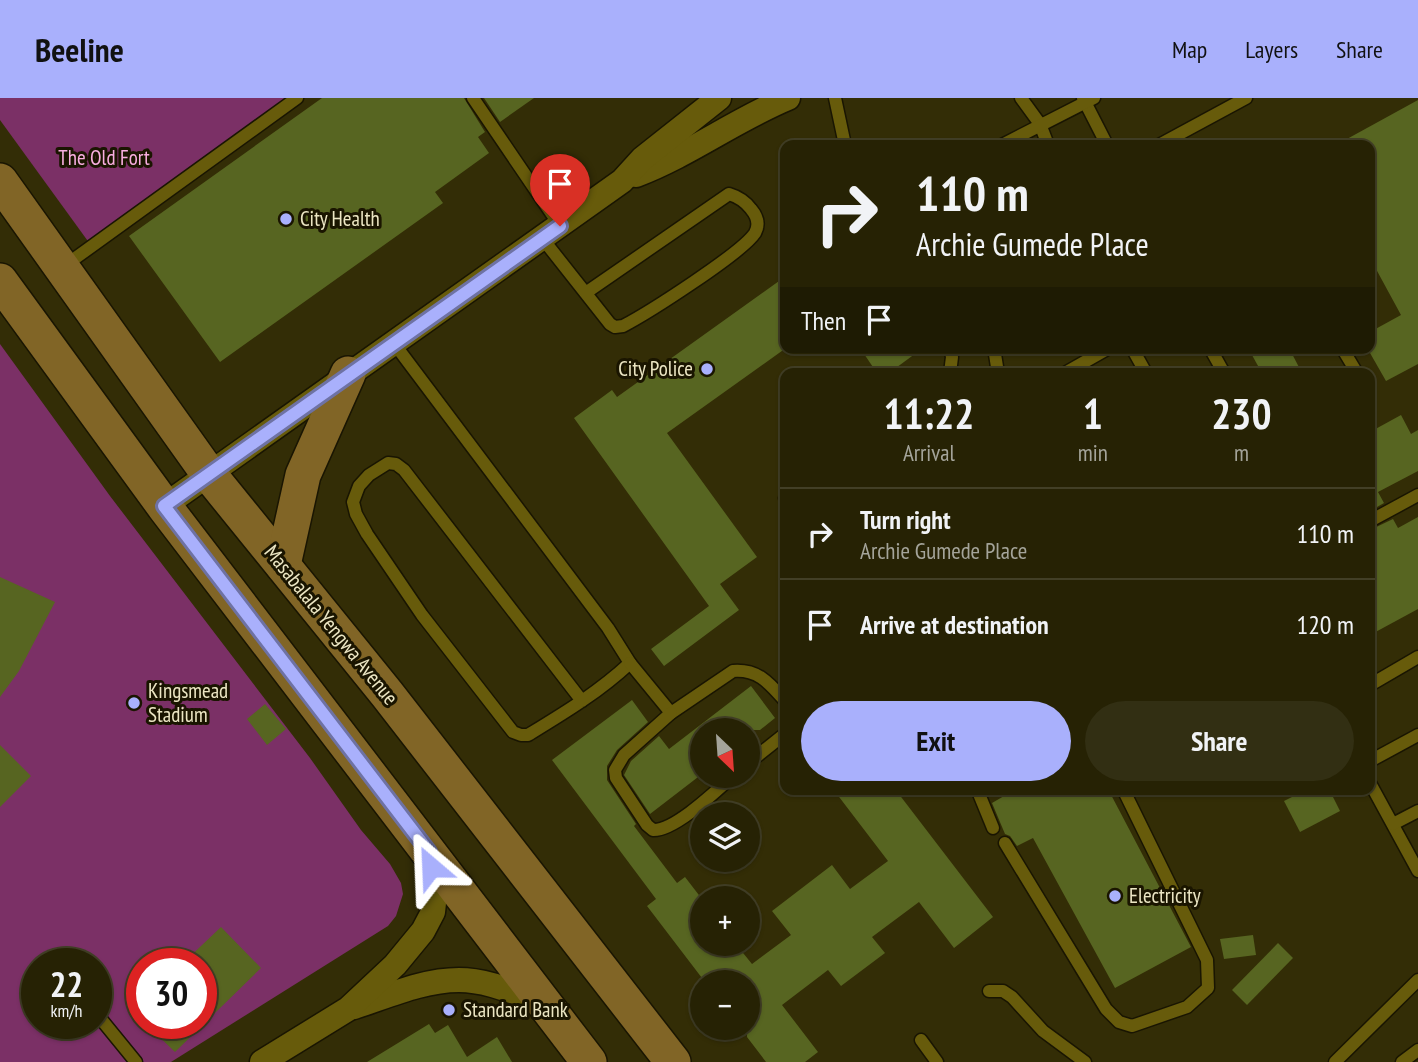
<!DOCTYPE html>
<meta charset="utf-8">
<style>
:root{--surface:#262204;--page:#322f13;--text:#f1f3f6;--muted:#a4a49a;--line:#423f26;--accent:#a9b0fc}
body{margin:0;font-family:"PT Sans Narrow",sans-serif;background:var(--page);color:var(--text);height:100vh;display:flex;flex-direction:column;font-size:26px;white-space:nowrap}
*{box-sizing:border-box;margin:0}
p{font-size:23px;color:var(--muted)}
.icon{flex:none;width:38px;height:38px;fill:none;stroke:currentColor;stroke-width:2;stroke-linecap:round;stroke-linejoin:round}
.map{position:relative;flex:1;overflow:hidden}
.side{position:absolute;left:780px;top:270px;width:595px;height:427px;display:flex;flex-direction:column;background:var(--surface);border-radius:14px;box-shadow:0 2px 5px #0004,0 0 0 2px var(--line)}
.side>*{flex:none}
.hud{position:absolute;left:780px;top:42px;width:595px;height:214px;border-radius:14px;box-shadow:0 2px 5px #0004,0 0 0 2px var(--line);background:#262204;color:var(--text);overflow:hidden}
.needle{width:46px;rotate:155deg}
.buttons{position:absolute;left:690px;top:620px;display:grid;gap:14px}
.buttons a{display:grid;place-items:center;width:70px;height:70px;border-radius:50%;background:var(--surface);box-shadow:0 2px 5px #0004,0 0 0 2px var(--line);font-size:35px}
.speed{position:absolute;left:21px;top:850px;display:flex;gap:14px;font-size:35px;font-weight:700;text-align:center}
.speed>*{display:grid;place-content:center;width:91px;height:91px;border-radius:50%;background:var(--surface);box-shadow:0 2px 5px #0004,0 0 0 2px var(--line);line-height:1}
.speed small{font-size:18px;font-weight:400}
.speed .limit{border:10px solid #d22;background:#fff;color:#111}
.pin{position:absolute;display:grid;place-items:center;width:60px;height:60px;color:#fff;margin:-72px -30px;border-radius:50% 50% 50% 0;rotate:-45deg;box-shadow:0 0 7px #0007}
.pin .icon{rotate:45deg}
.me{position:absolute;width:77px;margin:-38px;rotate:334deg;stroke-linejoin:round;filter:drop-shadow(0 0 5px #0008)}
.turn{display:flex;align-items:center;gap:24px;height:147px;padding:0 21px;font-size:32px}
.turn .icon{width:91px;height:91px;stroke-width:2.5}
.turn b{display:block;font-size:49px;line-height:60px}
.then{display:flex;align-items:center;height:66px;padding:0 21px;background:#0003;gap:14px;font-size:26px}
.eta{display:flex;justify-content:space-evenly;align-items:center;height:119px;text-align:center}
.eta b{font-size:42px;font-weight:600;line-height:49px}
.button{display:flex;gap:14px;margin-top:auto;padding:14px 21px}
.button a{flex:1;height:80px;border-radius:42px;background:var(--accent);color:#111;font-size:28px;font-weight:600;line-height:80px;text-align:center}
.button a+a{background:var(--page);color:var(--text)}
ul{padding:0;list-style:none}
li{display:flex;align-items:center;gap:21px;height:91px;padding:0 21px;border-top:2px solid var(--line)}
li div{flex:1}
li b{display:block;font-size:26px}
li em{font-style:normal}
header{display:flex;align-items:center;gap:42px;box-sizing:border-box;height:98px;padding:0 35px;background:var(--accent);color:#111}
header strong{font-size:33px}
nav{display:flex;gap:38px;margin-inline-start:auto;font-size:24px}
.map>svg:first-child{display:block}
.green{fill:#7b3066;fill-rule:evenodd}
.building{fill:#576521}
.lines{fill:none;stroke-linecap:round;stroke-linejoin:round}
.lane-casing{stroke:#191502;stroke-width:15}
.street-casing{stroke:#191502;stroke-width:27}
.secondary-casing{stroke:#191502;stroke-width:38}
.lane{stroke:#675b0b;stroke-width:12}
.street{stroke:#675b0b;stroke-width:24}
.secondary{stroke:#816526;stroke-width:35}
.route-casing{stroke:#6e72a4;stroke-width:18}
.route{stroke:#a9b0fc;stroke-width:12}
.poi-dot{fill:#a9b0fc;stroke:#1a1500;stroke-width:2.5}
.labels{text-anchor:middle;stroke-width:6;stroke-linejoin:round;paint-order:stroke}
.park-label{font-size:21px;fill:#f9aee0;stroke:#1a1500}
.poi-label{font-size:21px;fill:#ece6c3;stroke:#1a1500;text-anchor:start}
.street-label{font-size:21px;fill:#ece6c3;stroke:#1a1500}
</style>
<header>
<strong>Beeline</strong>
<nav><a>Map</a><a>Layers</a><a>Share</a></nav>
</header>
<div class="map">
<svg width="1418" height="964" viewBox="0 0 1418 964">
<rect width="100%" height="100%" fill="#332d06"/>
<g class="green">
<polygon points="0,0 292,0 90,146 0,22"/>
<path d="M 0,246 L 110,398 L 310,660 L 361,732 L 390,766 L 401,785 L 403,796 L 396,818 L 388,828 L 171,964 L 0,964 ZM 37,866 L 96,866 L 96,926 L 37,926 ZM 142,866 L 201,866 L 201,926 L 142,926 Z"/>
</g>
<g class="building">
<polygon points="322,0 464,0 485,34 478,39 489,55 435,94 443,105 220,264 129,138"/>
<polygon points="484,0 534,0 500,24"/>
<polygon points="1418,2 1418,266 1386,283 1370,255 1370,234 1401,217 1370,160 1370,47 1336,47"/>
<polygon points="786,178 786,250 667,335 757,459 720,486 739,512 664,568 651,551 709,508 574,320 612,292 617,299"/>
<polygon points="860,250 923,250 889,275 877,275"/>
<polygon points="1248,250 1289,250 1302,275 1262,275"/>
<polygon points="1401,317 1411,336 1418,332 1418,373 1378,394 1384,405 1370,413 1370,334"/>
<polygon points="1418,419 1418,511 1370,537 1370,432 1393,421 1398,430"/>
<polygon points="0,479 55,504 19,573 0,599"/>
<polygon points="751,588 775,620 760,632 702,632 702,676 650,716 624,677 631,663 659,638 669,651"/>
<polygon points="632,602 648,624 617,652 607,668 607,682 636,726 634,728 677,785 685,779 702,801 702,845 735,845 752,866 791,837 772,813 832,767 850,791 888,763 833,691 895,691 993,819 954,850 919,804 872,839 885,855 841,888 828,872 782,907 818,954 805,964 766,964 747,939 747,884 705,884 647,808 656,801 552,662"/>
<polygon points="265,606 286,631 267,647 247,621"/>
<polygon points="0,647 31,678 0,709"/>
<polygon points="1016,691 1108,691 1191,849 1115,890 1033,740 1017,748 1010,738 1005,736 992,705"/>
<polygon points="1308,691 1329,691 1340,713 1300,734 1284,703"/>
<polygon points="221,829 261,870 175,954 146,926 201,926 201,866 182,866"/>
<polygon points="1253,837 1256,857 1224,861 1220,841"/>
<polygon points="1278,845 1293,860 1247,907 1232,892"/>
<polygon points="429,926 435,935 448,927 467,959 497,939 512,964 367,964"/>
</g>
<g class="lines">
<defs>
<g id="lane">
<polyline points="473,0 560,128"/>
<polyline points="835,0 845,47"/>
<polyline points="1021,0 1040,26 1048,47"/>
<polyline points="1083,0 1107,47"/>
<polyline points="1002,47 1094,0"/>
<polyline points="1159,47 1246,0"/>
<path d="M 542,140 L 610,226 L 615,229 L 623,228 C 648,215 742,155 755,135 C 760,126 757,118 751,111 C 745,103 739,99 729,96 L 587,194"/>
<polyline points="63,169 297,0"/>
<path d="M 393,244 L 608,530 L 630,565 C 599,594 564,615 528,637 L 521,637 L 513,634 L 422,517 L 367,436 L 356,416 L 353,404 L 359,388 L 369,377 L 388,365 L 396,366 L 404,372 L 582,603"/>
<polyline points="994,250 998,275"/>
<polyline points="1132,250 1146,275"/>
<polyline points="1210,250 1224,275"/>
<polyline points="1342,250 1357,275"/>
<polyline points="950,275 952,259 950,250"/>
<polyline points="1065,275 1109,250"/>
<polyline points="785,400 786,400"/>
<polyline points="1370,423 1418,397"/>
<path d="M 630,565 L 671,615 L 733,573 C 759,571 770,586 786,604"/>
<polyline points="1370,587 1418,559"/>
<path d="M 671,615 L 624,657 L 615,672 L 616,680 L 647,727 L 653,732 C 675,733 717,692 734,677"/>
<polyline points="1370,663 1418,637"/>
<polyline points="747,666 786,635"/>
<polyline points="1370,685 1418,773"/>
<polyline points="977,691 993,730"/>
<polyline points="1393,726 1418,713"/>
<polyline points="1005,745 1106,911 1119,924 1132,928 1187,909 1208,890 1207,862 1123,691"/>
<polyline points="989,893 1003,893 1012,899 1043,933 1085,964"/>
<polyline points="96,915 136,964"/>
<polyline points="921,942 937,964"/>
<polyline points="1335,964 1418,882"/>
<polyline points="1402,964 1418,952"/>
</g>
<g id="street">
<path d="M 636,77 C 689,57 735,22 788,0"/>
<polyline points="164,408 622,83 642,61 719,0"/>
<path d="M 354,909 C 388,898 423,882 459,882 C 487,882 516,895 543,904"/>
<polyline points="262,964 348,911 395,867 423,833 433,814 435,796 429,758"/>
</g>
<g id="secondary">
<polyline points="0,83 208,375 387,596 673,964"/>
<polyline points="0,183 164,408 589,964"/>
<polyline points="283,467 303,377 348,276"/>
</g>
</defs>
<use href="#lane" class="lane-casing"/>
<use href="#street" class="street-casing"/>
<use href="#secondary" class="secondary-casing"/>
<use href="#lane" class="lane"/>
<use href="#street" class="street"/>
<use href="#secondary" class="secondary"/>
</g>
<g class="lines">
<defs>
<polyline id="route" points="431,769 429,754 164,408 560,128"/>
</defs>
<use href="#route" class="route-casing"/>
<use href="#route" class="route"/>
</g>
<g class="poi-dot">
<circle cx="286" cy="121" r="7"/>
<circle cx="707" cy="271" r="7"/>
<circle cx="134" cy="605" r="7"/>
<circle cx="1115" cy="798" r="7"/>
<circle cx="449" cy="912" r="7"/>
</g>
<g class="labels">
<g class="park-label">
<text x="104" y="67">The Old Fort</text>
</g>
<g class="poi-label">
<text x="300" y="128">City Health</text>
<text x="693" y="278" text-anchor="end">City Police</text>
<text x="148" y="600">Kingsmead<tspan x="148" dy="24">Stadium</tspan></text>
<text x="1129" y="805">Electricity</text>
<text x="463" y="919">Standard Bank</text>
</g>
<g class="street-label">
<text transform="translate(331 527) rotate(51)" y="7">Masabalala Yengwa Avenue</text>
</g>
</g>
</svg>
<div class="buttons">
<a><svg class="needle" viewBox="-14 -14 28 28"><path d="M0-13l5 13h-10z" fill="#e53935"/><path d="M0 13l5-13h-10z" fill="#a4a49a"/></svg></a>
<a><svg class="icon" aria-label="layers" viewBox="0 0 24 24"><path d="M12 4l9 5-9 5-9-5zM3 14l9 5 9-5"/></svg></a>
<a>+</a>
<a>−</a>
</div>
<div class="speed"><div>22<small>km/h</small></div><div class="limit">30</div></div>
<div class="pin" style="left:560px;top:128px;background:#d93025"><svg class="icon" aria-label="arrive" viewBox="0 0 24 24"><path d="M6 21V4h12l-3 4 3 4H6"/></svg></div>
<svg class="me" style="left:431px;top:769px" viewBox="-20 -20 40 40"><path d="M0-17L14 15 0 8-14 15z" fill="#a9b0fc" stroke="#fff" stroke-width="4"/></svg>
<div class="hud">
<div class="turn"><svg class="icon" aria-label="right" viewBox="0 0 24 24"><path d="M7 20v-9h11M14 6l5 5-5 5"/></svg><div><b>110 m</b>Archie Gumede Place</div></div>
<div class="then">Then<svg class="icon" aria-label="arrive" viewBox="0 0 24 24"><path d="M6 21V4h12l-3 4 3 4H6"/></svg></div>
</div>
<section class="side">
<div class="eta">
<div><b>11:22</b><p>Arrival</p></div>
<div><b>1</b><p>min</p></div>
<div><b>230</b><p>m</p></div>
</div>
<ul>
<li><svg class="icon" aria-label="right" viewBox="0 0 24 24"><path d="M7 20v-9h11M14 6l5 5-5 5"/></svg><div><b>Turn right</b><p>Archie Gumede Place</p></div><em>110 m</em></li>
<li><svg class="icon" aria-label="arrive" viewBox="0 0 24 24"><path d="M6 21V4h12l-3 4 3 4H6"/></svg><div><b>Arrive at destination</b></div><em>120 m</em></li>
</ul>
<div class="button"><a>Exit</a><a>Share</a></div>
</section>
</div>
